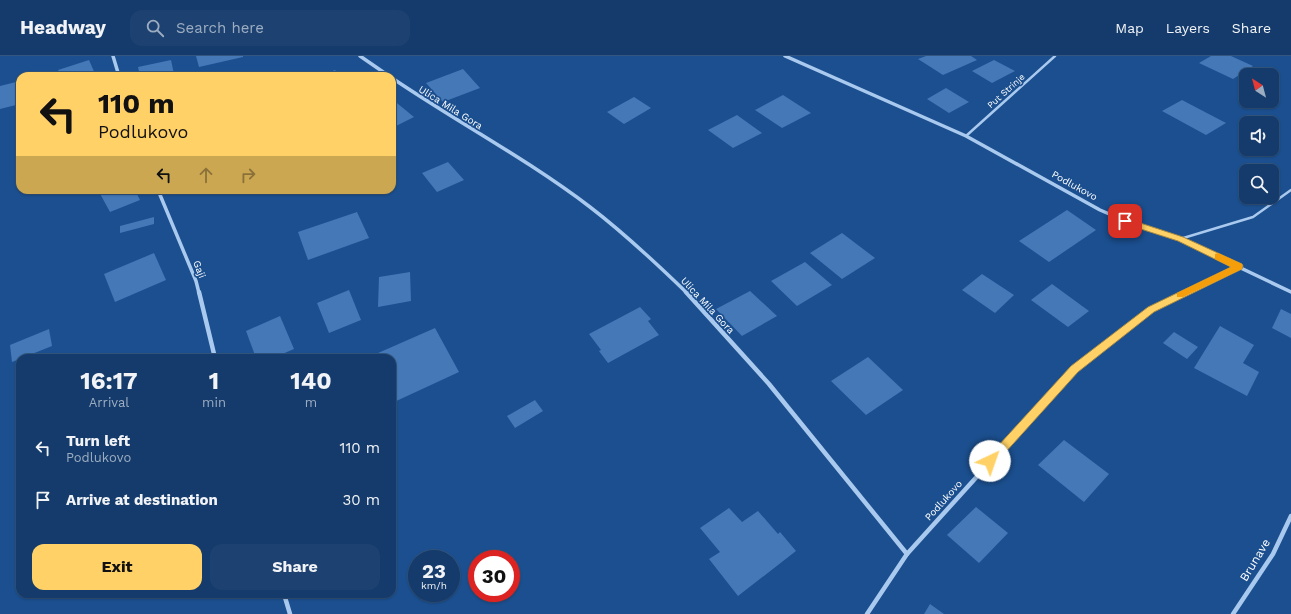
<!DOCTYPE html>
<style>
:root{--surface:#143b6b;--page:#1d4271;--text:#f1f3f6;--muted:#9dadc1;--line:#33557e;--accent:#ffd166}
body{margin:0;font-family:"Work Sans",sans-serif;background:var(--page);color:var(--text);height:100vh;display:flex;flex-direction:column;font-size:15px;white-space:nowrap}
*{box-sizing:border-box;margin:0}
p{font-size:13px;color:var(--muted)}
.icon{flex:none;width:22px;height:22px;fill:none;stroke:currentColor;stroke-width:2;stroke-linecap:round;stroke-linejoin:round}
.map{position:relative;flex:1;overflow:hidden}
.sheet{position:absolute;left:16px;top:298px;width:380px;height:244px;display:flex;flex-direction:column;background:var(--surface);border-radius:12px;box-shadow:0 1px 3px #0004,0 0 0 1px var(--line)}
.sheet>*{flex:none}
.hud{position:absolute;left:16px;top:16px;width:380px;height:122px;border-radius:12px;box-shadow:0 1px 3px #0004,0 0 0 1px var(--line);background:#ffd166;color:#111;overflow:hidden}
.needle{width:26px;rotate:324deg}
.buttons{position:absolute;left:1239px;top:12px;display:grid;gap:8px}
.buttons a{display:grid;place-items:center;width:40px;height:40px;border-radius:8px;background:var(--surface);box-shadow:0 1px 3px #0004,0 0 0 1px var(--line);font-size:20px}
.speed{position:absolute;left:408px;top:494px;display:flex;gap:8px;font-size:20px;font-weight:700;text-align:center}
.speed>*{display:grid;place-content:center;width:52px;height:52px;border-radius:50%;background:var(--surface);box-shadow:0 1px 3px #0004,0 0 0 1px var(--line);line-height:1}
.speed small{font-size:10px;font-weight:400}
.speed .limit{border:6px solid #d22;background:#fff;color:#111}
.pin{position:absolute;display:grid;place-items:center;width:34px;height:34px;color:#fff;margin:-17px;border-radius:8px;box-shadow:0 2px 6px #0006}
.me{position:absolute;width:44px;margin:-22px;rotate:42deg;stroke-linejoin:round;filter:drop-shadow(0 0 3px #0008)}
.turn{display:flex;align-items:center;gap:14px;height:84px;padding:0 16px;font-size:18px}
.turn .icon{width:52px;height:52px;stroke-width:2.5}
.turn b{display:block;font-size:28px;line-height:34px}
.lanes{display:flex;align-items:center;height:38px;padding:0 16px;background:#0003;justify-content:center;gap:20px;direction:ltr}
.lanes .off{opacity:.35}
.eta{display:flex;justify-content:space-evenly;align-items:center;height:68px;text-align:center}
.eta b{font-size:24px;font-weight:700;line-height:28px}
.action{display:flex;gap:8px;margin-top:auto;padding:8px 16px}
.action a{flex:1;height:46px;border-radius:12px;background:var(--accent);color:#111;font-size:16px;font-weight:700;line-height:46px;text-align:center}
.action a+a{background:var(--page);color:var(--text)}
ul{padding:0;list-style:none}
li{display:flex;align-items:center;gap:12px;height:52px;padding:0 16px}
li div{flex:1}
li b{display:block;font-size:15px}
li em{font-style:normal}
header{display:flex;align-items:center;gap:24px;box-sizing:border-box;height:56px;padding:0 20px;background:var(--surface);border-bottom:1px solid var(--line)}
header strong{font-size:19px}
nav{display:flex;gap:22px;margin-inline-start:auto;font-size:14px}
.search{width:280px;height:36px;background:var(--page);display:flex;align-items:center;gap:10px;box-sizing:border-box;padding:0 14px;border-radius:12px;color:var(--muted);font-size:15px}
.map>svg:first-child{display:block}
.building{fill:#4478b7}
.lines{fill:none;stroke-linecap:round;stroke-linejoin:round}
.service{stroke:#a9c9ee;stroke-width:2.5}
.minor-far1{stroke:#a9c9ee;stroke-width:3.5}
.minor{stroke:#a9c9ee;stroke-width:4.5}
.route{fill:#ffd166;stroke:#a68842}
.slow{fill:#f59e0b}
.labels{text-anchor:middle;stroke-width:3.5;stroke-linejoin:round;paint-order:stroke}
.far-street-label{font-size:9px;fill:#fff;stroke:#1b4f8f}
.street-label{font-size:10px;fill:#fff;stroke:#1b4f8f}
.near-street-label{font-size:12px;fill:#fff;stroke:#1b4f8f}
</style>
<header>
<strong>Headway</strong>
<div class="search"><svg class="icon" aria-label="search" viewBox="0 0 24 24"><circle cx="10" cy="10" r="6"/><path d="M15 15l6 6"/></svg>Search here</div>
<nav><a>Map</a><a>Layers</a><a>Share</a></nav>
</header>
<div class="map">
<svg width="1291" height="558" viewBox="0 0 1291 558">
<rect width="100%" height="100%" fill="#1b4f8f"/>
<g class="building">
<polygon points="196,0 243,0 243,1 199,11"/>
<polygon points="926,0 971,0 977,4 943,19 918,3"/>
<polygon points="1211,0 1231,0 1253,10 1233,23 1199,7"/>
<polygon points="89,4 96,20 61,20 58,14"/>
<polygon points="171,4 174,18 166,20 140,20 138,11"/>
<polygon points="994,4 1015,15 992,27 972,15"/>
<polygon points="463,13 480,32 443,46 426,27"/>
<polygon points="335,14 340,20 320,20"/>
<polygon points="20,25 20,48 0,53 0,30"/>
<polygon points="946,32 969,46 949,57 927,43"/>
<polygon points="783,39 811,57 782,72 755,54"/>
<polygon points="634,41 651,52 624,68 607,56"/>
<polygon points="392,43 414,61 392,72"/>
<polygon points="1182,44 1226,67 1206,79 1162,55"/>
<polygon points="737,59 762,77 733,92 708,74"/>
<polygon points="448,106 464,124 437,136 422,117"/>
<polygon points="98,134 135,134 140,144 110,156"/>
<polygon points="1067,154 1096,174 1049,206 1019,185"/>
<polygon points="357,156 369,182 308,204 298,176"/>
<polygon points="154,161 154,168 120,177 120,170"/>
<polygon points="842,177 875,202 842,223 810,197"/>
<polygon points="154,197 166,224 115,246 104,218"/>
<polygon points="805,206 832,229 797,250 771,225"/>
<polygon points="410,216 411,245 378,251 379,221"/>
<polygon points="982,218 1014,239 995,257 962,234"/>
<polygon points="1052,228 1089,255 1068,271 1031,244"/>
<polygon points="349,234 361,264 329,277 317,247"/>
<polygon points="750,235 777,260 742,280 716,253"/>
<polygon points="640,251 651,263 648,265 659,279 608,307 599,295 601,294 589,278"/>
<polygon points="1281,253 1291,258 1291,282 1272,272"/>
<polygon points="280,260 294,293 273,302 256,302 246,275"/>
<polygon points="1220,270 1254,289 1243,307 1259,316 1247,340 1194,312"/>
<polygon points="435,272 459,316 392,347 392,302 369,301"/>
<polygon points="49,273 52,290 12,306 10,289"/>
<polygon points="1174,276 1198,291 1187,303 1163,287"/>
<polygon points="868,301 903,334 866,359 831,325"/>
<polygon points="535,344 543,355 515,372 507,360"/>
<polygon points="1064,384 1109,418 1084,446 1038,409"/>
<polygon points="976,451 1008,477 979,507 947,479"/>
<polygon points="729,452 742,466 758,455 778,478 780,476 796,495 738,540 709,503 720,496 700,472"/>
<polygon points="930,548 944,558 924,558"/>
</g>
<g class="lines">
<g class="service">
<polyline points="966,80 1055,0"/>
<polyline points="1180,183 1253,161 1291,134"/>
</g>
<g class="minor-far1">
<polyline points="113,0 119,20"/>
<polyline points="360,0 389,20"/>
<polyline points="785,0 966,80 1100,154 1137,170 1180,183 1291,236"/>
<path d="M 392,22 C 457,66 527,103 590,151 C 624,177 656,207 687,237"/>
<polyline points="158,134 196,225 199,237"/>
<polyline points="1183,237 1239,211"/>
</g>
<g class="minor">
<polyline points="199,236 215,302"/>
<polyline points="686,236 769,328 907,498 867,558"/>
<polyline points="907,498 1074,313 1151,253 1186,236"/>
<polyline points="284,538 290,558"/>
<polyline points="1233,558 1273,498 1291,460"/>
</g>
</g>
<polygon class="route" points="1125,162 1183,181 1242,208 1243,210 1242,213 1154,256 1078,316 994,409 987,409 985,405 987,402 1071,310 1148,251 1231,211 1178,185 1122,167 1121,165"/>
<polygon class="slow" points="1218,197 1242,208 1242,213 1183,241 1177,241 1177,237 1231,211 1215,203 1215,198"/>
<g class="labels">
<g class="far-street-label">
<text transform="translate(1006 35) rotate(-42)" y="3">Put Strinje</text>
</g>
<g class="street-label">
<text transform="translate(451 51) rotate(32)" y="4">Ulica Mila Gora</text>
<text transform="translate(1075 129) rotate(29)" y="4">Podlukovo</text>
<text transform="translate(200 213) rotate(69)" y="4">Gaji</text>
<text transform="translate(708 249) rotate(47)" y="4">Ulica Mila Gora</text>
<text transform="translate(943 444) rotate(-48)" y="4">Podlukovo</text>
</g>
<g class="near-street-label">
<text transform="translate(1255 504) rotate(-59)" y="4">Brunave</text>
</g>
</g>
</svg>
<div class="buttons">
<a><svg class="needle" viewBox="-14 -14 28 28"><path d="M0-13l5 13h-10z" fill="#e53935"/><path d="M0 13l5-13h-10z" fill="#9dadc1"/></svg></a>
<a><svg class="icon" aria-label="sound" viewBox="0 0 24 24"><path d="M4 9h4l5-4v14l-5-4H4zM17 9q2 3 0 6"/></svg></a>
<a><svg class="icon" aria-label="search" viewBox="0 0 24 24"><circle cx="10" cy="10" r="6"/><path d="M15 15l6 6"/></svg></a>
</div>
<div class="speed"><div>23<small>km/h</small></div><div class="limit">30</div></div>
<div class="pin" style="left:1125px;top:165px;background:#d93025"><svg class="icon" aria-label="arrive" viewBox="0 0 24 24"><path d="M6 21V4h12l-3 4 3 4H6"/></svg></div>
<svg class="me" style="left:990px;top:405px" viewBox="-20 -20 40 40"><circle r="19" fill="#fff"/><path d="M0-13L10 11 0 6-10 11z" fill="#ffd166"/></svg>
<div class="hud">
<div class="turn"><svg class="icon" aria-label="left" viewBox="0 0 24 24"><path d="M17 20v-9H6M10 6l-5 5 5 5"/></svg><div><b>110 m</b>Podlukovo</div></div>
<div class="lanes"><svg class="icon" aria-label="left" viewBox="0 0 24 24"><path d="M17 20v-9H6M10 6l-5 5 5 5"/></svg><svg class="icon off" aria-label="ahead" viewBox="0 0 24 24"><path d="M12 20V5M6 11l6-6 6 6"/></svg><svg class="icon off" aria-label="right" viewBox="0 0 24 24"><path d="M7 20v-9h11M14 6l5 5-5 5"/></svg></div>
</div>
<section class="sheet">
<div class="eta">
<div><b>16:17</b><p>Arrival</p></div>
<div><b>1</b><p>min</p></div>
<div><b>140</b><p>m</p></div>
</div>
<ul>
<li><svg class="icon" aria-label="left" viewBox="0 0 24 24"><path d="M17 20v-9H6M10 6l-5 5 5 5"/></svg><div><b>Turn left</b><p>Podlukovo</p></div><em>110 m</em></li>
<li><svg class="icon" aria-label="arrive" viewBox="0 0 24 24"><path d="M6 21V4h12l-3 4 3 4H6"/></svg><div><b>Arrive at destination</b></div><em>30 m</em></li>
</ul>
<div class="action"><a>Exit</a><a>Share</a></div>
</section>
</div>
